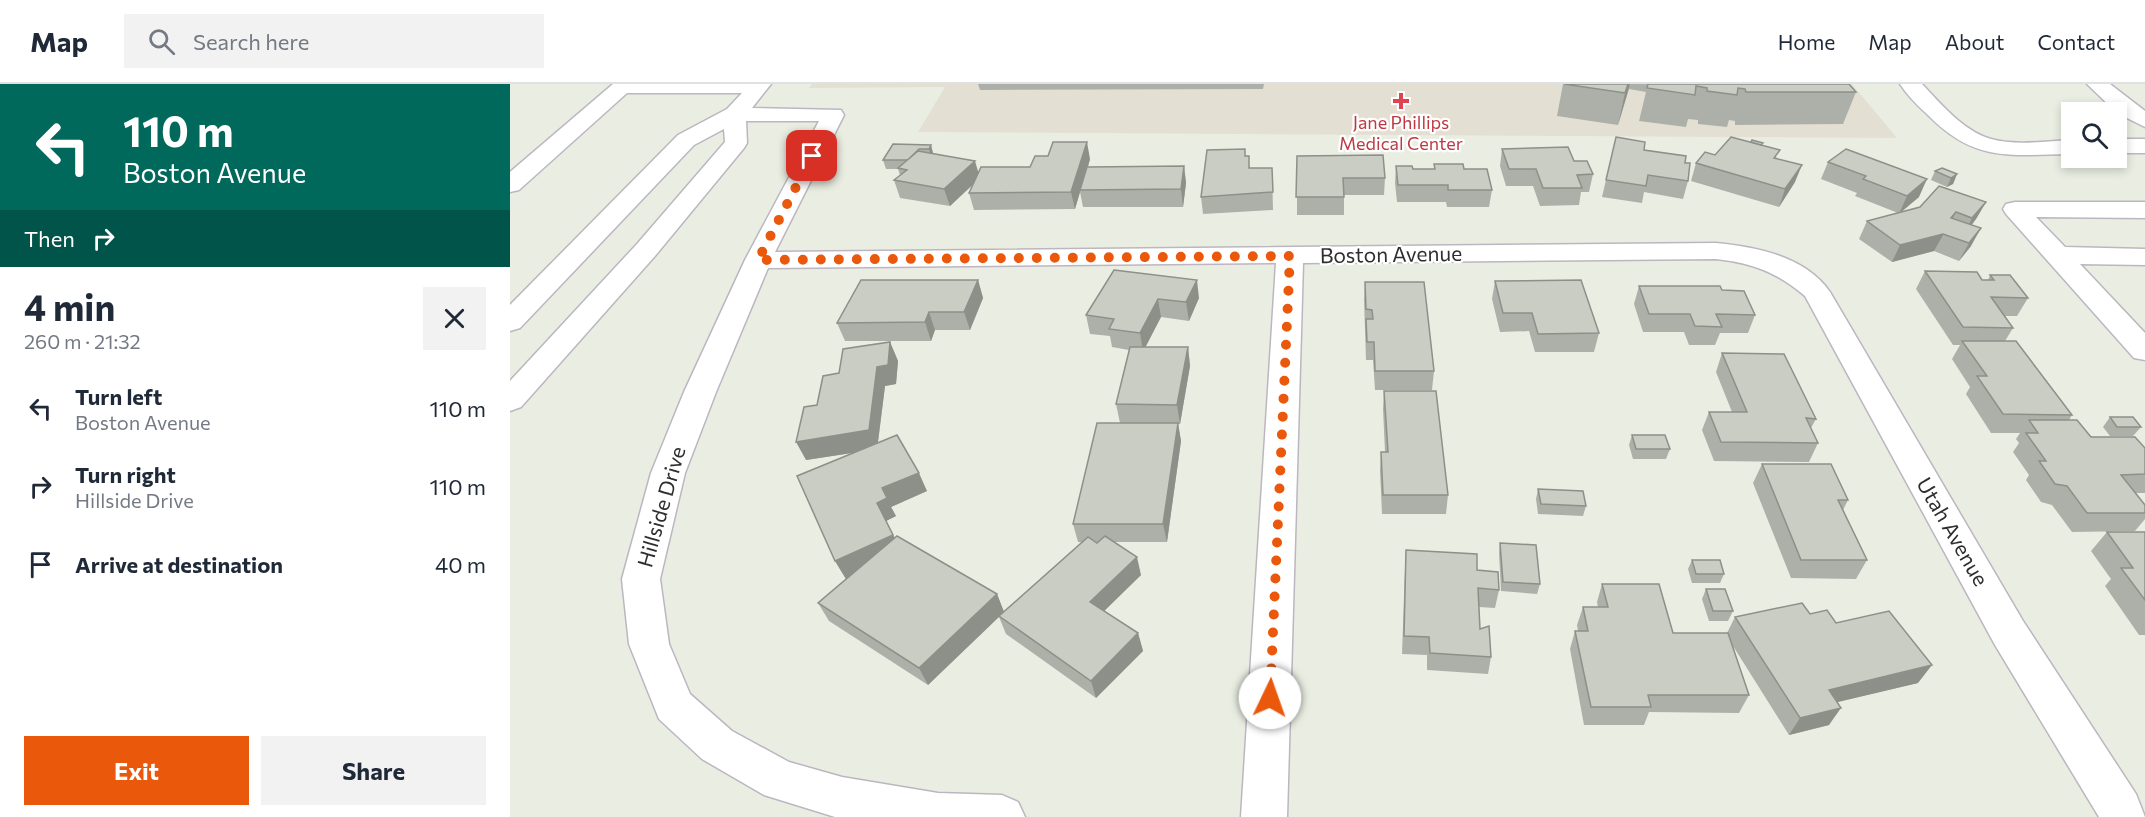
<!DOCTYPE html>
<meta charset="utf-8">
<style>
:root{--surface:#fff;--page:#f2f2f3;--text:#1f2937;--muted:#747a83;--line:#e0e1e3;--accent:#ea580c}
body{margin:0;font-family:Commissioner,sans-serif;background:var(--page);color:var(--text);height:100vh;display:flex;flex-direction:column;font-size:22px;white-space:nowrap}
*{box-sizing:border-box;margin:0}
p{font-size:20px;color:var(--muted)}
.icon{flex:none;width:33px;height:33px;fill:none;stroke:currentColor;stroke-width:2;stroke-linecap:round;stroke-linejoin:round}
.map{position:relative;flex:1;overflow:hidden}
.panel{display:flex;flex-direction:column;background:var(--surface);width:510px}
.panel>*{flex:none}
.banner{background:#00695c;color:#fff;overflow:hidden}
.fabs{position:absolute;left:1551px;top:18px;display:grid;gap:12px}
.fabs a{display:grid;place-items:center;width:66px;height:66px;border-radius:0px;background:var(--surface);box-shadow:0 3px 9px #0003;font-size:30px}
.pin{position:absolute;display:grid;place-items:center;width:51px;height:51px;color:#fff;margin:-26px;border-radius:12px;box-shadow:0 3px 9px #0006}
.me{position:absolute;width:66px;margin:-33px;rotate:3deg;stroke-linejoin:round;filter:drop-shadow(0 0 4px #0008)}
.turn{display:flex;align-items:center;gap:21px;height:126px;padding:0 24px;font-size:27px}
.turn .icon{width:78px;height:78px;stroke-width:2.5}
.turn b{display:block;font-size:42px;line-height:51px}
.then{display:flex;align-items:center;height:57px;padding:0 24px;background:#0003;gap:12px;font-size:22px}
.round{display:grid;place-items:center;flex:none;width:63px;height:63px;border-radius:0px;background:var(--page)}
.summary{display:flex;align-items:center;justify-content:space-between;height:102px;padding:0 24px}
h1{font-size:36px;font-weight:700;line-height:45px}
.button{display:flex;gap:12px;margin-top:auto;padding:12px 24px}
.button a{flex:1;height:69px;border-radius:0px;background:var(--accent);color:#fff;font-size:24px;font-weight:700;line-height:69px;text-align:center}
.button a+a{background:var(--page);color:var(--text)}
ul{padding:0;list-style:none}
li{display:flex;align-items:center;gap:18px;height:78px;padding:0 24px}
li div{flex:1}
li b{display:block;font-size:22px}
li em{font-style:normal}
header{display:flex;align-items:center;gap:36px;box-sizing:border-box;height:84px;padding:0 30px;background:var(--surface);border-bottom:2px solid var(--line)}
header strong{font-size:28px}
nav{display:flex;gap:33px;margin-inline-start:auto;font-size:21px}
.search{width:420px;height:54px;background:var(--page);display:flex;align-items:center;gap:15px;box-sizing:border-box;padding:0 21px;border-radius:0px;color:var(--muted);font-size:22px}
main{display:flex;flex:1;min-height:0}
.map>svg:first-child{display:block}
.medical{fill:#e3dfd3}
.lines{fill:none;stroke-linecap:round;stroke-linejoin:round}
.minor-casing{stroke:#bcb6c0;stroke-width:3}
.minor{fill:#fff;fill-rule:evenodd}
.wall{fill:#adb0a9}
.shaded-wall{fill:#8d9089}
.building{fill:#c9cdc4;stroke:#8d9089;stroke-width:1.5}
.route{stroke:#ea580c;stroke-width:10;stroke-dasharray:0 18}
.health-dot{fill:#e0444e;stroke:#fff;stroke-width:2}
.labels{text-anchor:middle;stroke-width:4.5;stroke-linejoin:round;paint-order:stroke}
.far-health-label{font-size:18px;fill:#be3a42;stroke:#fff}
.street-label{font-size:21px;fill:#2e2e2e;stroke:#fff}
</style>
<header>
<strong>Map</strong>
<div class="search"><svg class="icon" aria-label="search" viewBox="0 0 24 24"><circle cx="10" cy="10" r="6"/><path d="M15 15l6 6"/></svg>Search here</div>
<nav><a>Home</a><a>Map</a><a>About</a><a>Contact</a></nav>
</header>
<main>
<section class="panel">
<div class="banner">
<div class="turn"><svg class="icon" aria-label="left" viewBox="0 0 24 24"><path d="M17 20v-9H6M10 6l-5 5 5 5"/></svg><div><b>110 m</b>Boston Avenue</div></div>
<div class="then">Then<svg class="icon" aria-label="right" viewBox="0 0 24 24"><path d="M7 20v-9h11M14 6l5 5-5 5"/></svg></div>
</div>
<div class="summary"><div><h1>4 min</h1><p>260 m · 21:32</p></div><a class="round"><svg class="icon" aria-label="close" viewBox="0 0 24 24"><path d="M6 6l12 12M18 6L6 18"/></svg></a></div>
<ul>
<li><svg class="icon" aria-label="left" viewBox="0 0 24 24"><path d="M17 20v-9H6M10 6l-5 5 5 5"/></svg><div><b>Turn left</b><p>Boston Avenue</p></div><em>110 m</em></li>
<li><svg class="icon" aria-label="right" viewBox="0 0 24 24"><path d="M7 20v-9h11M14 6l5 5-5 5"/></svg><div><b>Turn right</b><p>Hillside Drive</p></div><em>110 m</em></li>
<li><svg class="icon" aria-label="arrive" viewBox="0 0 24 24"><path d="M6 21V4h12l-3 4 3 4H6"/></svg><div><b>Arrive at destination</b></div><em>40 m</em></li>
</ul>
<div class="button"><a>Exit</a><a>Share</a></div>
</section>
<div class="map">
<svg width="1635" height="733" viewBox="0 0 1635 733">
<rect width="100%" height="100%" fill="#eaeee2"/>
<polygon class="medical" points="302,0 1342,0 1387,54 408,48 435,3 299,4"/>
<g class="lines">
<defs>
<g id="minor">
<path d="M 103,0 L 261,0 L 242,24 L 331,26 L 334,31 L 265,168 L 1206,159 C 1246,163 1295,172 1320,208 L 1513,537 L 1626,710 L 1635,733 L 1589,733 L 1485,561 L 1295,212 C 1267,188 1242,179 1206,175 L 793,179 L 777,733 L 731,733 L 766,179 L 258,184 L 206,308 L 175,389 L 150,495 L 159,560 L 180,610 L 222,647 L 279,678 L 332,693 L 428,709 L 492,711 L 508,718 L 515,733 L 325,733 L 254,711 L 192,675 L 149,635 L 119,560 L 112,495 L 141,389 L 174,308 L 235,176 L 309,37 L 236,37 L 237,59 L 234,64 L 145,172 L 11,323 L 0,327 L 0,297 L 127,160 L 215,58 L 214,45 L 184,61 L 10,244 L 0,247 L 0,221 L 168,51 L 217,25 L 232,9 L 117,9 L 9,106 L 0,108 L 0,88 Z"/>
<path d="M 1390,0 L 1412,0 C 1431,20 1453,47 1481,55 C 1506,62 1536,57 1562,56 L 1562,70 C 1500,71 1465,79 1418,31 C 1408,22 1397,11 1390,0 Z"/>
<polygon points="1577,0 1600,0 1635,27 1635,43 1607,29"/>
<rect x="1606" y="55" width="29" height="14"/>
<polygon points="1505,118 1635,118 1635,134 1526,133 1555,163 1635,165 1635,181 1570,180 1635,249 1635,276 1624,274 1496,130 1493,125 1496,120"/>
</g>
</defs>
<use href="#minor" class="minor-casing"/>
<use href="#minor" class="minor"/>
</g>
<g class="wall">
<polygon points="468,0 754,0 753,5 470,6"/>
<polygon points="1053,0 1339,0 1346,8 1333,40 1225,41 1225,37 1219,36 1217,43 1188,40 1188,36 1178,35 1176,43 1129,37 1136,8 1119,5 1108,41 1047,32"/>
<polygon points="1106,53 1134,66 1175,79 1178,97 1173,115 1134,108 1132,119 1092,113"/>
<polygon points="421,61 423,70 468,89 580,75 578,83 674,82 676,99 673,123 573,123 570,108 565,125 464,126 459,109 463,100 440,122 390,114 384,96 390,91 388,85 376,85 373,76"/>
<polygon points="1252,61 1267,74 1285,98 1269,123 1181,97 1186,79 1205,71"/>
<polygon points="992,65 1064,77 1083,90 1079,108 1071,108 1069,121 1030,122 1023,102 996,102 990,82"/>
<polygon points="735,72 740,84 762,84 763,126 693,130 691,113"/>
<polygon points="787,72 875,94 874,111 834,111 834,131 787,131"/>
<polygon points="1318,78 1409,113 1390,128 1476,118 1466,135 1462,141 1461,162 1449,177 1424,167 1382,178 1349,155 1357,137 1388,129 1345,112 1347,109 1311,95"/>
<polygon points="924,80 954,85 982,106 979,123 937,123 936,118 887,118 885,99 886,82 903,85 924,85"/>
<polygon points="1425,87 1447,90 1443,100 1437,103 1421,96"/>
<polygon points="604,186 689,214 679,237 651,233 635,263 678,263 680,282 670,340 668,340 671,357 657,458 604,458 631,491 594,527 628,549 633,567 586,614 496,550 489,533 418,601 319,537 308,519 336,495 325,477 343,369 296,376 307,321 329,289 380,258 388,277 386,300 375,302 368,359 417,407 381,423 386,432 376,437 385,454 487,510 494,528 572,458 568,458 563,440 610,339 606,320 619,266 602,263 600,252 580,250 576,231"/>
<polygon points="1415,187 1472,196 1478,196 1480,191 1518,214 1507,232 1495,232 1503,244 1495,257 1562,331 1559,336 1581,353 1635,364 1635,409 1625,409 1635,421 1635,435 1625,447 1562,448 1542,421 1531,418 1516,396 1519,391 1503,368 1509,359 1506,355 1510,349 1481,349 1456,310 1460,303 1442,275 1450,261 1443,261 1406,205"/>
<polygon points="468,196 473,214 460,246 425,246 421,257 335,257 327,239"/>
<polygon points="985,197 1089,249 1084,268 1025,268 1019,247 990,248 982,215"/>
<polygon points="855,198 924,287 922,306 865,306 863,276 856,276 854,216"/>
<polygon points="1129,202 1212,206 1245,231 1238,249 1210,249 1205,261 1179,261 1174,248 1133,248 1124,220"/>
<polygon points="1212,269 1306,335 1301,344 1308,359 1299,378 1204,377 1192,346 1199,328 1222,328 1206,288"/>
<polygon points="874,307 938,411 936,430 872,430 870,386 871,368 875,368 873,325"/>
<polygon points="1600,333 1631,343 1623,352 1600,352 1593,343"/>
<polygon points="1122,351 1160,365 1156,375 1123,375 1119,361"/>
<polygon points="1252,380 1338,416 1333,426 1357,476 1346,495 1281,494 1243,399"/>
<polygon points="1028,405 1076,422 1073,432 1028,430 1026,415"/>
<polygon points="1597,448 1635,448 1635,551 1629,551 1595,502 1601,495 1581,467"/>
<polygon points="990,459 1030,500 1027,510 991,507 989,469"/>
<polygon points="896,466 967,486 989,506 985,524 969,523 970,545 981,573 978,590 917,586 917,571 892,570 895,484"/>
<polygon points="1182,476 1214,490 1210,499 1182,499 1178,485"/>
<polygon points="1092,500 1163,549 1217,549 1225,533 1300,530 1326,539 1408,599 1327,618 1319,641 1279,651 1223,562 1239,611 1229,629 1139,628 1134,641 1074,641 1060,565 1065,547 1068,547 1067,541 1073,523 1088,523 1087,518"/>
<polygon points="1196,505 1223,527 1218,537 1199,537 1192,515"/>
</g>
<g class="shaded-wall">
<polygon points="1118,0 1120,0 1108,41 1115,9"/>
<polygon points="577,58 580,75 571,106 570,106 570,108 565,125 561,108"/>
<polygon points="421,61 423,69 421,73 419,65"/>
<polygon points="465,77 470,94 440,122 434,105"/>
<polygon points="1292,81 1285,98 1269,123 1275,105"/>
<polygon points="674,82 676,99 673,123 671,105"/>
<polygon points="1447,90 1443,100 1437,103 1441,94"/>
<polygon points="1417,95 1409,113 1389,130 1397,112"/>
<polygon points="1476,118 1466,135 1453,151 1462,134"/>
<polygon points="1446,128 1424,167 1382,178 1390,161 1441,134"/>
<polygon points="1471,144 1461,162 1449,177 1459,159"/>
<polygon points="468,196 473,214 460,246 454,228"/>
<polygon points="687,196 689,214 679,237 676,218"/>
<polygon points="648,215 651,233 633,268 630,249"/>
<polygon points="419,228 425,246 421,257 415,238"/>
<polygon points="380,258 388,277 386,300 375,302 367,365 296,376 286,358"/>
<polygon points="678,263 680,282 670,340 667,321"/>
<polygon points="668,339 671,357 657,458 653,440"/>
<polygon points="409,389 417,407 381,423 386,432 376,437 367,419 372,404"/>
<polygon points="383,451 392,469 336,495 325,477"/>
<polygon points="627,473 631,491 585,536 580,518"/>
<polygon points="487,510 494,528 418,601 409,584"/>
<polygon points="628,549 633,567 586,614 581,597"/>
<polygon points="1422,581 1408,599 1307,623 1319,606"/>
<polygon points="1331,624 1319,641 1279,651 1290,634"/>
</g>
<g class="building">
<polygon points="1054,0 1118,0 1115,9"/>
<polygon points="1138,0 1339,0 1346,8 1236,8 1235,5 1228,4 1227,11 1197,7 1197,4 1186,2 1185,11 1137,4"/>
<polygon points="1106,53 1135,58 1134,66 1176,72 1175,79 1180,79 1178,97 1138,91 1136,102 1096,96"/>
<polygon points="1221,53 1270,66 1264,74 1292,81 1275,105 1186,79 1195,68 1205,71"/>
<polygon points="1242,56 1253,59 1251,61 1241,58"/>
<polygon points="543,58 577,58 561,108 459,109 471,83 520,83 525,72 538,72"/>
<polygon points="383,60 421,61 419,65 409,65 398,76 373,76"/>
<polygon points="1058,63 1064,77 1077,77 1083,90 1067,91 1072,104 1033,104 1026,85 999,85 992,65"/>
<polygon points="735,65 735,72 739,72 739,84 762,84 763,108 691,113 697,66"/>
<polygon points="1336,65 1417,95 1397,112 1353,95 1356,92 1318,78"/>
<polygon points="408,67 465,77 434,105 384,96 397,86 388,84"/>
<polygon points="873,71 875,94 833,94 834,113 786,113 787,72"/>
<polygon points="924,80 953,80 954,85 977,85 982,106 938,106 938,101 888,101 886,82 902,82 903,85 925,85"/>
<polygon points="674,82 671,105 570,106 577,83"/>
<polygon points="1432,84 1447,90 1441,94 1425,87"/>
<polygon points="1429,102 1476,118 1462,134 1446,128 1441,134 1471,144 1459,159 1433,150 1390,161 1357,137 1410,123"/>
<polygon points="604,186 687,196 676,218 648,215 630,249 599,245 604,235 576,231"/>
<polygon points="1415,187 1467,188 1472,196 1484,196 1480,191 1500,191 1518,214 1481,213 1503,244 1453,243"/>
<polygon points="351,196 468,196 454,228 419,228 415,238 327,239"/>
<polygon points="1071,196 1089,249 1028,250 1022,229 993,229 985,197"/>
<polygon points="855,198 914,198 924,287 865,287 864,258 857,258 856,235 863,235 862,226 856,225"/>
<polygon points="1129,202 1210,202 1212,206 1234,207 1245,231 1206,230 1212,243 1185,242 1180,230 1139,230"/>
<polygon points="1452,257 1506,257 1562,331 1493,330 1467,292 1477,292"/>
<polygon points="380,258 378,281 367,283 359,346 286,358 294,323 307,321 313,292 329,289 333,265"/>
<polygon points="620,263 678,263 667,321 606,320"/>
<polygon points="1212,269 1274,270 1306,335 1296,334 1308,359 1211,358 1199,328 1237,328"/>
<polygon points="874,307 926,307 938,411 873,411 871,368 878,368"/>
<polygon points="1600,333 1623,333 1631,343 1607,343"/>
<polygon points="1519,336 1567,336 1581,353 1625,353 1635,364 1635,390 1611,391 1635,421 1635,429 1577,429 1557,402 1545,400 1529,377 1536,377 1516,349 1528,349"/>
<polygon points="587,339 668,339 653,440 563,440"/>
<polygon points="387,351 409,389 372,404 377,414 367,419 383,451 325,477 287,392"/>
<polygon points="1122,351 1155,351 1160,365 1126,365"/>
<polygon points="1252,380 1321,380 1338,416 1328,416 1357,476 1291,476"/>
<polygon points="1028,405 1073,407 1076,422 1031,420"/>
<polygon points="1597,448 1635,448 1635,516 1611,484 1623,484"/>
<polygon points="387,452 487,510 409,584 308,519"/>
<polygon points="595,452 627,473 580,518 628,549 581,597 489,532 578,453 587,459"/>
<polygon points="990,459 1026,461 1030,500 993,498"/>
<polygon points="896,466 967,470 967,486 988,488 989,506 968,504 970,545 979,542 981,573 920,569 919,553 894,552"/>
<polygon points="1182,476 1210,476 1214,490 1186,490"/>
<polygon points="1092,500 1149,500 1163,549 1218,549 1239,611 1138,611 1141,623 1081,623 1065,547 1078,547 1073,523 1098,523"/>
<polygon points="1196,505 1215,505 1223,527 1203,527"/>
<polygon points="1292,519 1300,530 1317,526 1326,539 1379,527 1422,581 1319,606 1331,624 1290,634 1225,533"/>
</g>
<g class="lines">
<polyline class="route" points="302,72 248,176 780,172 760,614"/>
</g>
<path class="health-dot" d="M888 8h6v6h6v6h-6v6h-6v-6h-6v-6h6z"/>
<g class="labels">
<g class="far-health-label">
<text x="891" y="45">Jane Phillips<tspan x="891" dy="21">Medical Center</tspan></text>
</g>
<g class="street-label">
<text transform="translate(881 171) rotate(-1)" y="7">Boston Avenue</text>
<text transform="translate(152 423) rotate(-74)" y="7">Hillside Drive</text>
<text transform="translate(1442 448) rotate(60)" y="7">Utah Avenue</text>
</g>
</g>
</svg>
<div class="fabs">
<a><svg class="icon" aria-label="search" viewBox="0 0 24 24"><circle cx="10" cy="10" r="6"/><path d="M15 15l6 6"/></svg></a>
</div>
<div class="pin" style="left:302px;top:72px;background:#d93025"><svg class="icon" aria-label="arrive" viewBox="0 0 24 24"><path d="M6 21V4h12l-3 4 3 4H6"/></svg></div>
<svg class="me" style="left:760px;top:614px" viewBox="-20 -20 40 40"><circle r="19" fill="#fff"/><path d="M0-13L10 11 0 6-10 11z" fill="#ea580c"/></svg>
</div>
</main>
